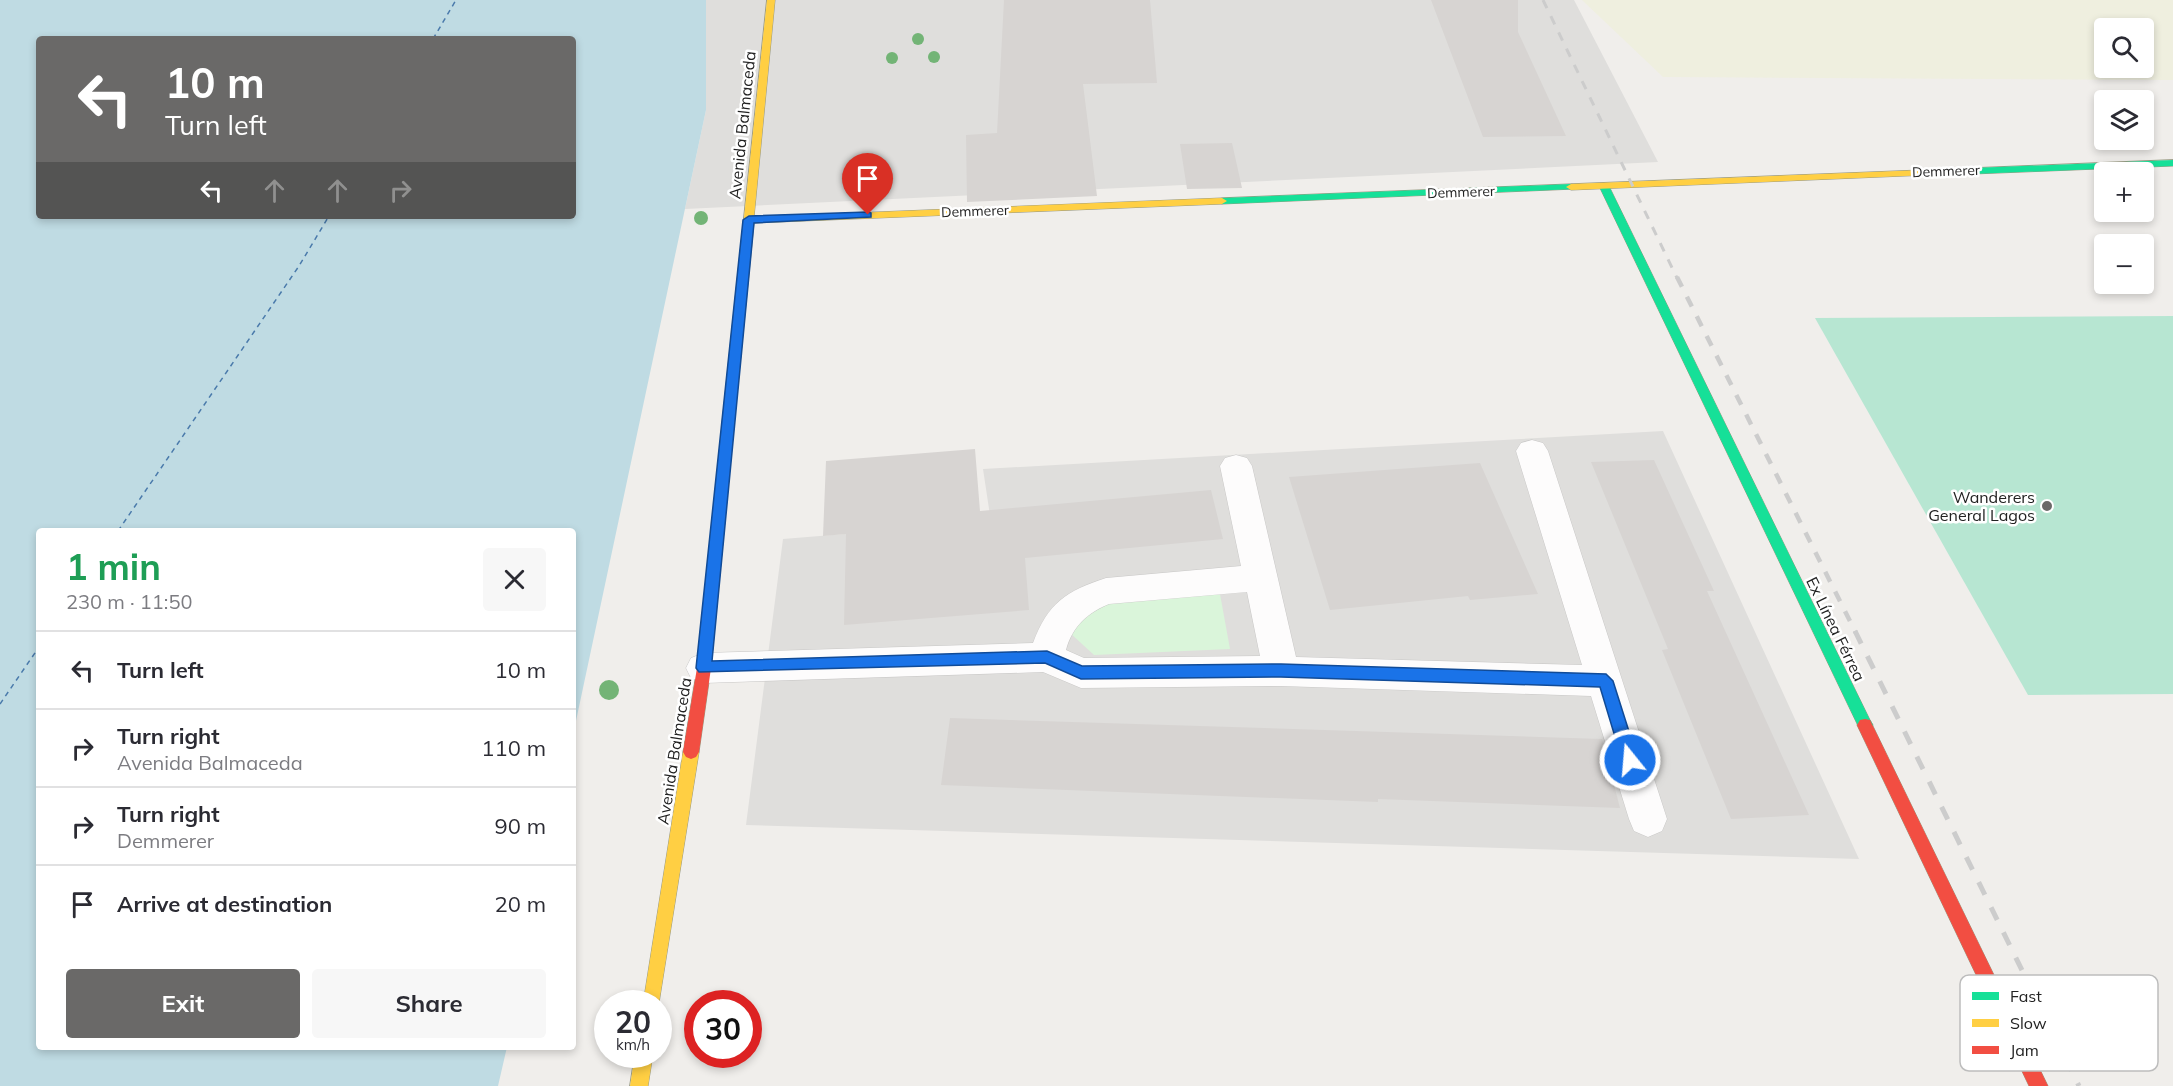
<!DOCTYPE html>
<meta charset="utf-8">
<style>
:root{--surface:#fff;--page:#f7f7f7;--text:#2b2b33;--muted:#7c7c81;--line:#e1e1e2;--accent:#6a6968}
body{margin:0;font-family:Mulish,sans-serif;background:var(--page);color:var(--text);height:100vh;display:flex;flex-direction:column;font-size:22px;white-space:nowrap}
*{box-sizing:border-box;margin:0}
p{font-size:20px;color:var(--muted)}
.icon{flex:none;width:33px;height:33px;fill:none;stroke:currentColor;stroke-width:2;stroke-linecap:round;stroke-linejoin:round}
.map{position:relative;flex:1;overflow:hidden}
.drawer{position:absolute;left:36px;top:528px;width:540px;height:522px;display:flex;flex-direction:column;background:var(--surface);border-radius:6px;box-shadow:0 3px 9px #0003}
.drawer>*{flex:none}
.banner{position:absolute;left:36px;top:36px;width:540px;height:183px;border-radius:6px;box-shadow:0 3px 9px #0003;background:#6a6968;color:#fff;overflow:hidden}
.buttons{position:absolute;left:2094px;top:18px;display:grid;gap:12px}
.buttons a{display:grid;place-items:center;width:60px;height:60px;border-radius:6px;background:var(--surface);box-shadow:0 3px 9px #0003;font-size:30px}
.speed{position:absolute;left:594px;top:990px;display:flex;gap:12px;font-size:30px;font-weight:700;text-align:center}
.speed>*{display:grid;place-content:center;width:78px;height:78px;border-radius:50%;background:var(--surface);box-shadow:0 3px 9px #0003;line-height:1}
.speed small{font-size:15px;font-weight:400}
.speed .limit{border:9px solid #d22;background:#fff;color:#111}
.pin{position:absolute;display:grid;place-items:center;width:51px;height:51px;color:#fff;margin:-62px -26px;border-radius:50% 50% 50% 0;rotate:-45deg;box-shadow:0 0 6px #0007}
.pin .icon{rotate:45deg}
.me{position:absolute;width:66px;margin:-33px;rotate:343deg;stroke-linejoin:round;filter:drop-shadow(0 0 4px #0008)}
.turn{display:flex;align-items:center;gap:21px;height:126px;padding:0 30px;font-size:27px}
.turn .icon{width:78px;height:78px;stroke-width:2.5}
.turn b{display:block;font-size:42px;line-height:51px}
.lanes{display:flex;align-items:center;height:57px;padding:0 30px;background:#0003;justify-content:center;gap:30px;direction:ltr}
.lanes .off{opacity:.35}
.round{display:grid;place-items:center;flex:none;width:63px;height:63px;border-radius:6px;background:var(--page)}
.summary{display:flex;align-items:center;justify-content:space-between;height:102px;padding:0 30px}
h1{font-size:36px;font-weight:700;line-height:45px;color:#1e9e55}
.primary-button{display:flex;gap:12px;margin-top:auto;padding:12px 30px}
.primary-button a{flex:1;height:69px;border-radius:6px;background:var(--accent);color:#fff;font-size:24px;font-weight:700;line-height:69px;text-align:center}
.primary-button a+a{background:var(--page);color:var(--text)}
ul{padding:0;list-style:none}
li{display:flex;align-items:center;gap:18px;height:78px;padding:0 30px;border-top:2px solid var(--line)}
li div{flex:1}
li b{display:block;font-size:22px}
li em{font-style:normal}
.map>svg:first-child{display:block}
.residential{fill:#dfdedc}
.farmland{fill:#efefdf;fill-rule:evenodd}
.park{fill:#daf5da}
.pitch{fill:#b7e6d2}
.water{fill:#bfdbe3;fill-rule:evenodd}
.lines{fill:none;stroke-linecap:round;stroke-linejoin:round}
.ferry{stroke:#4a7aab;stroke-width:1.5;stroke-dasharray:5 4.5;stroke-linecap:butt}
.building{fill:#d7d4d2}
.street-casing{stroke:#c9c8c7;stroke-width:1}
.fast-casing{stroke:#999a82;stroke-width:1}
.slow-casing{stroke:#999a82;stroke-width:1}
.jam-casing{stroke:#999a82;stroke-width:1}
.street{fill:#fdfcfc;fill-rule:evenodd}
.fast{fill:#16e098;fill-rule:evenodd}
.slow{fill:#ffcf43;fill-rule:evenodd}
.jam{fill:#f24e42;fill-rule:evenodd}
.rail-far2{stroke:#ccc;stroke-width:3;stroke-dasharray:9 9;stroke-linecap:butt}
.rail-far1{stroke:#ccc;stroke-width:4.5;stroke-dasharray:11 11;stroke-linecap:butt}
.rail{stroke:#ccc;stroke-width:5;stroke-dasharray:14 14;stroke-linecap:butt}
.tree{fill:#73b476}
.route{fill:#1a73e8;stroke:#114b97;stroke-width:1.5}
.poi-dot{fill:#6a6968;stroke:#fff;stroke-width:2}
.labels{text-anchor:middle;stroke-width:5;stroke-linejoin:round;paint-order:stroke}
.far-street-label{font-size:14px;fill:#222;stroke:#fff}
.street-label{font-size:16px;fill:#222;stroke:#fff}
.poi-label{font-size:16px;fill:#222;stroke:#fff;text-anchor:end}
.key{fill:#fff;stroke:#bdbdbd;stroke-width:1.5}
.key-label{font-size:16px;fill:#222}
</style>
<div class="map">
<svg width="2173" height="1086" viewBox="0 0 2173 1086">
<rect width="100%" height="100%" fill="#f0eeeb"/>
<g class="residential">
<polygon points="706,0 1574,0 1658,162 685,209 706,110"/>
<polygon points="1663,431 1859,859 746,825 783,539 991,522 983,469"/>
</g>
<path class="farmland" d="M 1582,0 L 2173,0 L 2173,80 L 1663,77 ZM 2104,28 L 2144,28 L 2144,68 L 2104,68 Z"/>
<polygon class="park" points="1220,594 1230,649 1094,655 1070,633 1102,602"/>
<polygon class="pitch" points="2173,316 2173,694 2028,695 1815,318"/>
<path class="water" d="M 0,0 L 706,0 L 706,110 L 573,735 L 573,531 L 39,531 L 39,1047 L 507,1047 L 498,1086 L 0,1086 ZM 39,39 L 573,39 L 573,216 L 39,216 Z"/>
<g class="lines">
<g class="ferry">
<polyline points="433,39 456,0"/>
<polyline points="118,531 299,266 329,216"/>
<polyline points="0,704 39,647"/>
</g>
</g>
<g class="building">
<polygon points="1004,0 1150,0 1157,83 1083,84 1097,196 967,202 966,135 997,133"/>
<polygon points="1431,0 1518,0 1518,32 1566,136 1483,137"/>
<polygon points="1232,143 1242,188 1187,189 1180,144"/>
<polygon points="975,449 980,511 1211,490 1223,539 1025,558 1029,610 844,625 846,534 823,536 826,461"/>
<polygon points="1654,460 1714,591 1707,591 1809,815 1731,819 1662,650 1668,649 1591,462"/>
<polygon points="1480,463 1538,594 1470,600 1468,596 1330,610 1289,477"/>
<polygon points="950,718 1602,739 1620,808 1378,799 1378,802 941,785"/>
</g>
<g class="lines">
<defs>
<path id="street" d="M 1532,440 L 1543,443 L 1548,451 L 1667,819 L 1662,831 L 1648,837 L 1634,831 L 1629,819 L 1591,696 L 1281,686 L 1081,688 L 1043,672 L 704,683 L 691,678 L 686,668 L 691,658 L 704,653 L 1033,643 C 1048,603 1066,591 1106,578 L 1241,566 L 1220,466 L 1225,458 L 1236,455 L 1247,458 L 1252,466 L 1296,657 L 1582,665 L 1516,451 L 1521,443 ZM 1247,592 L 1260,656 L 1084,658 L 1066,650 C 1072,627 1087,613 1109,604 Z"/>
<g id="fast">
<polygon points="2173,160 2173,166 1948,175 1943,172 1948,169"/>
<polygon points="1604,183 1609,186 1870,720 1873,725 1870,730 1865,731 1860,730 1599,186"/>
<polygon points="1571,184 1575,185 1575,189 1222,204 1217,201 1222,198"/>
</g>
<g id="slow">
<polygon points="767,0 775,0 754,217 1222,198 1227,201 1222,204 754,223 734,425 728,429 724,428 722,425"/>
<polygon points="1948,169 1952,170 1952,174 1571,190 1566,187 1571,184"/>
<polygon points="691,745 696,747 699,752 658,1009 658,1004 643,1004 683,752 686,747"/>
<polygon points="635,1054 653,1054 648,1086 630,1086"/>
</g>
<g id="jam">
<polygon points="728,421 734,425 711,668 699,752 696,757 691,759 686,757 683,752 697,668 722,425"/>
<polygon points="1865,719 1870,720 2048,1086 2029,1086 1857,725 1860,720"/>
</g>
</defs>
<use href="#street" class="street-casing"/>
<use href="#fast" class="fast-casing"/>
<use href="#slow" class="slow-casing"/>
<use href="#jam" class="jam-casing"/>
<use href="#street" class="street"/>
<use href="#fast" class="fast"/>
<use href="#slow" class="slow"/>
<use href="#jam" class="jam"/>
<polyline class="rail-far2" points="1543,0 1677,278"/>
<polyline class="rail-far1" points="1677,277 1856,633"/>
<polyline class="rail" points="1855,631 2079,1086"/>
</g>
<g class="tree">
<circle cx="918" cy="39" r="6"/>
<circle cx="934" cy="57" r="6"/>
<circle cx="892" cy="58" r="6"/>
<circle cx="701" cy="218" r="7"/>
<circle cx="609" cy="690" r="10"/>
</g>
<polygon class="route" points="868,212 871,213 871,217 754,223 712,661 1047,651 1082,666 1281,664 1606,674 1613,681 1638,760 1635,765 1624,765 1622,760 1600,687 1281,677 1081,679 1045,663 699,672 696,668 743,220 749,216"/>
<circle class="poi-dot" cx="2047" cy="506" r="6"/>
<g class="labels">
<g class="far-street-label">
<text transform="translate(1946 171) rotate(-2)" y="5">Demmerer</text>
<text transform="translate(1461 192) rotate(-2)" y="5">Demmerer</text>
<text transform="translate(975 211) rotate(-2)" y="5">Demmerer</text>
</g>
<g class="street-label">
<text transform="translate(742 125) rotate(-84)" y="6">Avenida Balmaceda</text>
<text transform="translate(1836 629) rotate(64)" y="6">Ex Línea Férrea</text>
<text transform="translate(674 751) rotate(-81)" y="6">Avenida Balmaceda</text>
</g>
<g class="poi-label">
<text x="2035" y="503">Wanderers<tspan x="2035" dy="18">General Lagos</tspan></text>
</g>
</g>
<rect x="1960" y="975" width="198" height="96" rx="9" class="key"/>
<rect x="1972" y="992" width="27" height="8" fill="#16e098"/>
<rect x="1972" y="1019" width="27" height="8" fill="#ffcf43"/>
<rect x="1972" y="1046" width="27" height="8" fill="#f24e42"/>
<g class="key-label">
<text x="2010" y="1002">Fast</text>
<text x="2010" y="1029">Slow</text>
<text x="2010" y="1056">Jam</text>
</g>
</svg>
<div class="buttons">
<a><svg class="icon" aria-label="search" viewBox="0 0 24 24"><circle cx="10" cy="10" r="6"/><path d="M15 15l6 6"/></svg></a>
<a><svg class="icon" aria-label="layers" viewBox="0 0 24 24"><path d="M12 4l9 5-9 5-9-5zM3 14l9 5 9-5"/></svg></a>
<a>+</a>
<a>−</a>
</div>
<div class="speed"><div>20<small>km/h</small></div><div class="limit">30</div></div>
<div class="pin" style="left:868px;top:215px;background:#d93025"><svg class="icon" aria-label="arrive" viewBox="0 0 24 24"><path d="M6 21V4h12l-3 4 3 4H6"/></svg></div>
<svg class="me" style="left:1630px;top:760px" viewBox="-20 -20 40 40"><circle r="17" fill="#1a73e8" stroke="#fff" stroke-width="3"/><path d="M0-11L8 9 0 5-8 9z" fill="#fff"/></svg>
<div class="banner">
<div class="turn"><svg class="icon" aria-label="left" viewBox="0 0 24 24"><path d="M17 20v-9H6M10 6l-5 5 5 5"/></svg><div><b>10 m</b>Turn left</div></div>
<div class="lanes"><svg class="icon" aria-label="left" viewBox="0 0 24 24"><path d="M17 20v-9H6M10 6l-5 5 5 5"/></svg><svg class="icon off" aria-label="ahead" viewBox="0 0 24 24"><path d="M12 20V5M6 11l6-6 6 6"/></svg><svg class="icon off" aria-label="ahead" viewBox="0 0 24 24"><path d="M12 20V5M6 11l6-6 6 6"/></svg><svg class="icon off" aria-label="right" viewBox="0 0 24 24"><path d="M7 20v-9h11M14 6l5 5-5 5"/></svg></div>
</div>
<section class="drawer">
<div class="summary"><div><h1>1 min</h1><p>230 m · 11:50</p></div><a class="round"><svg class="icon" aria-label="close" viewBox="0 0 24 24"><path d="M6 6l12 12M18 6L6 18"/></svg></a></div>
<ul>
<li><svg class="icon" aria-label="left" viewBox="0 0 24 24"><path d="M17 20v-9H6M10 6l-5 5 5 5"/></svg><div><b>Turn left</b></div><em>10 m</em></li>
<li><svg class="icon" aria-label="right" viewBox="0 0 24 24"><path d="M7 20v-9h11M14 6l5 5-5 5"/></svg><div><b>Turn right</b><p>Avenida Balmaceda</p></div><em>110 m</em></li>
<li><svg class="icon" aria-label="right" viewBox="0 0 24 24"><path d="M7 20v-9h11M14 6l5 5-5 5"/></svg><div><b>Turn right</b><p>Demmerer</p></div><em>90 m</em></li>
<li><svg class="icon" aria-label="arrive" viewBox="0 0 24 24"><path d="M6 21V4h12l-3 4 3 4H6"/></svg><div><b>Arrive at destination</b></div><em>20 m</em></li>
</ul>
<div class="primary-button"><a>Exit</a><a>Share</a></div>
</section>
</div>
